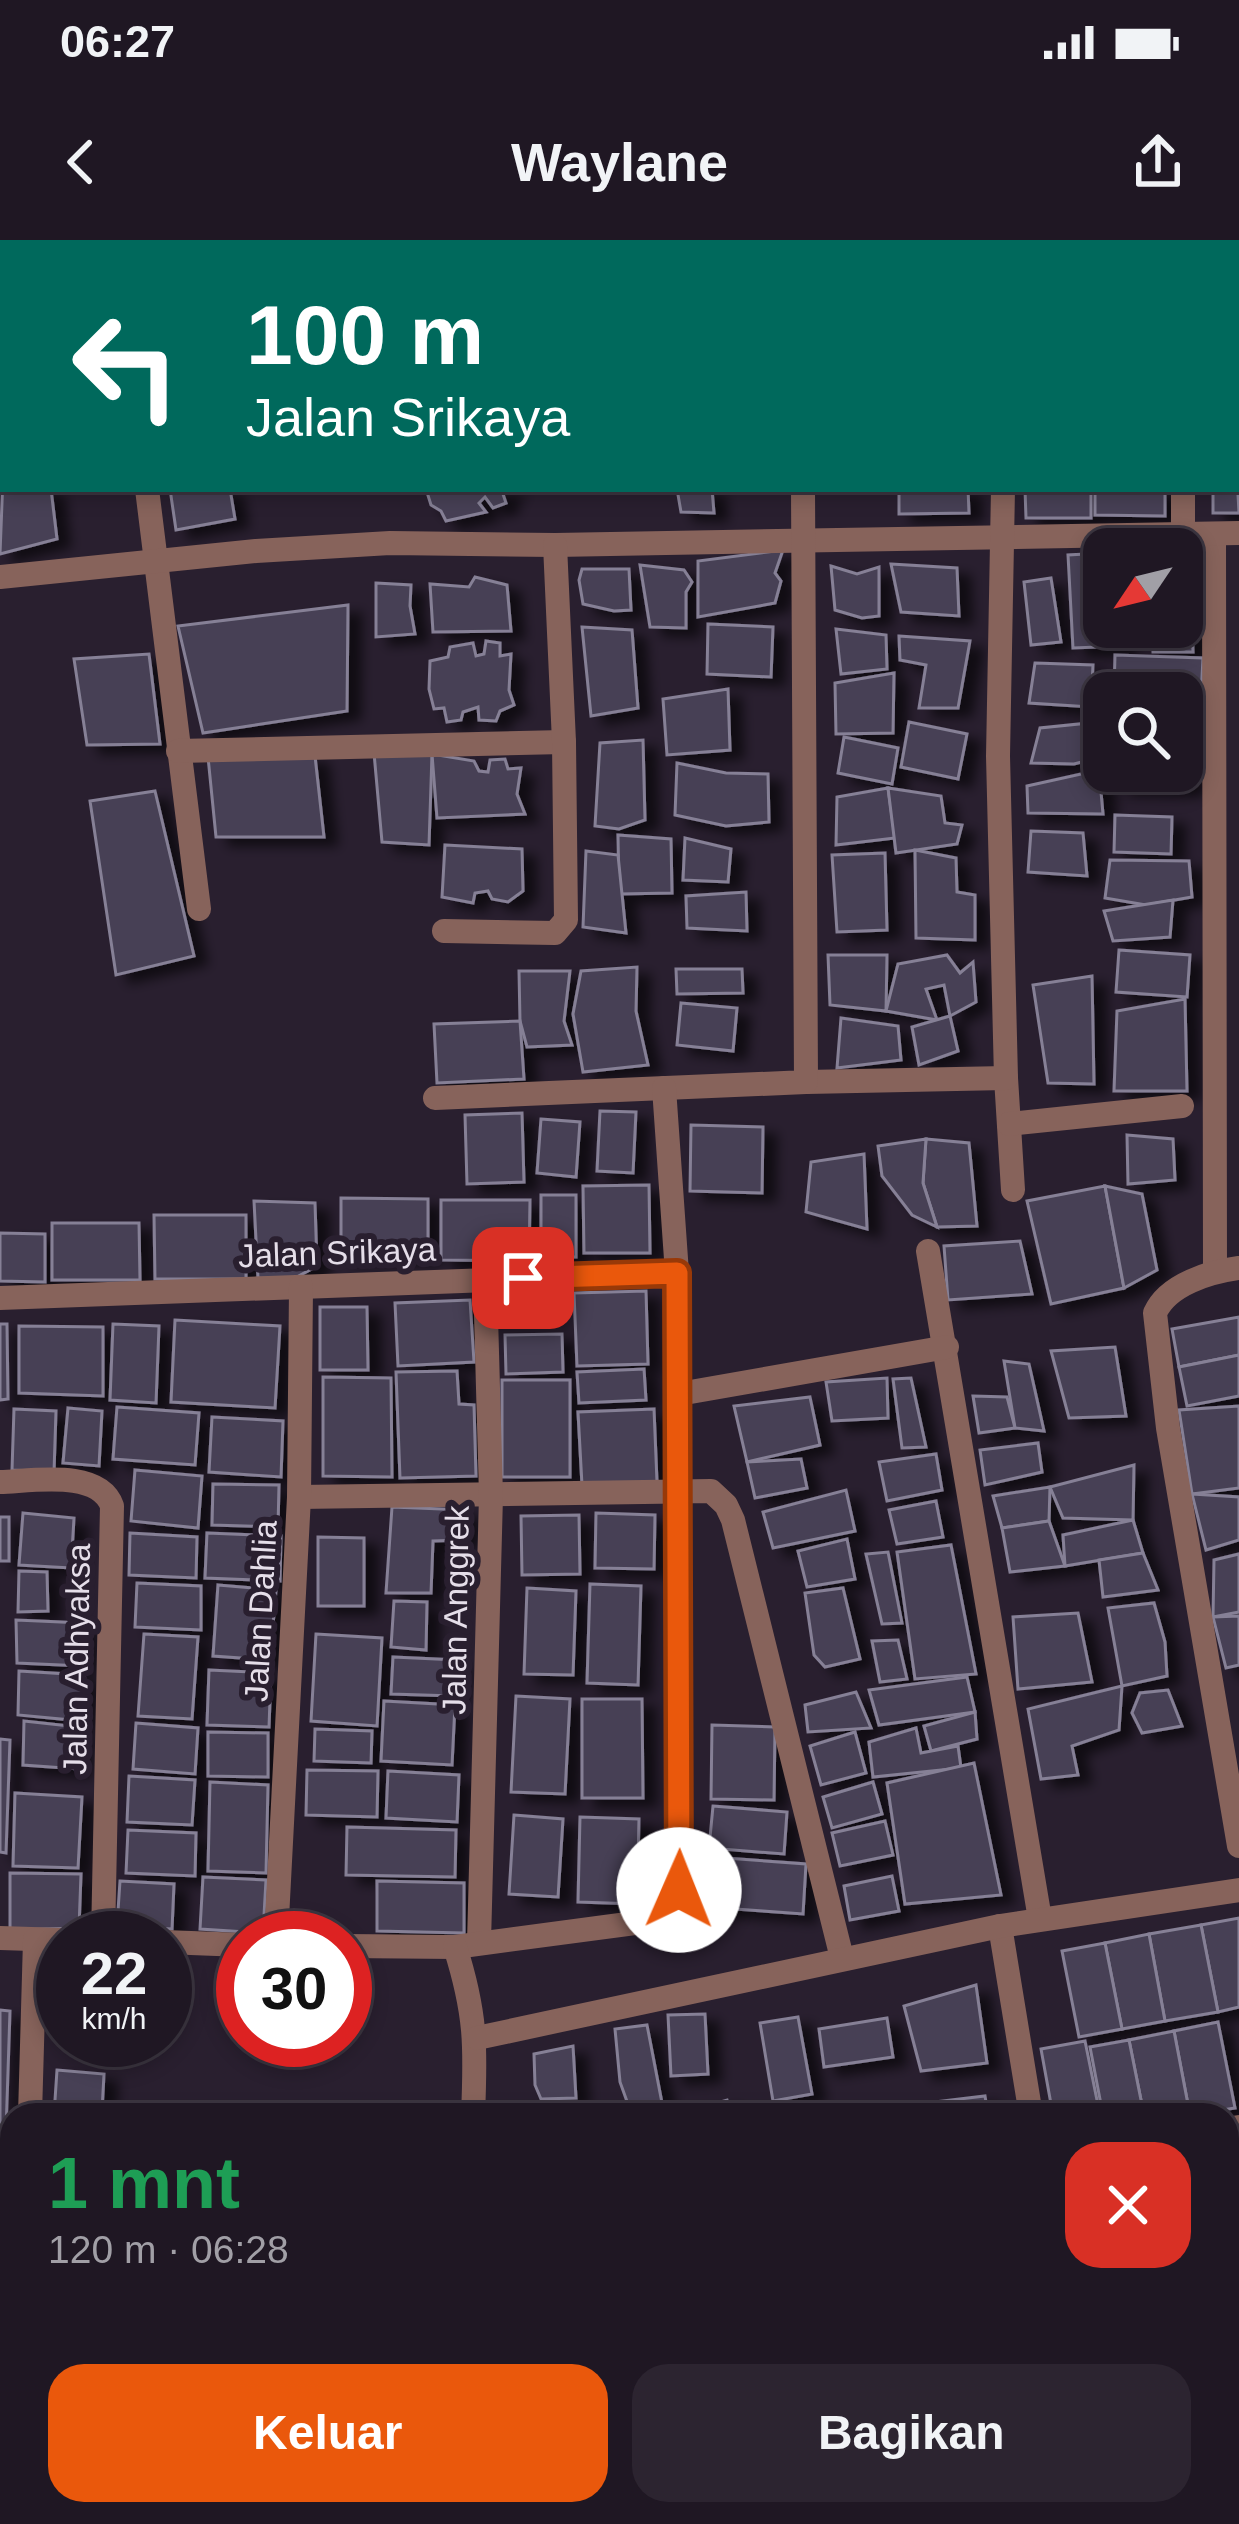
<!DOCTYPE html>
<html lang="id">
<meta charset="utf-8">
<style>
:root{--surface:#1f1723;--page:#2c2430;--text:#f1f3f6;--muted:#a19fa6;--line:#3c3641;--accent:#ea580c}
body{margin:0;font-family:Arial,sans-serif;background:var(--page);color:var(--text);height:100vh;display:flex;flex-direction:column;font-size:45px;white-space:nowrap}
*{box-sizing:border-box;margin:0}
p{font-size:39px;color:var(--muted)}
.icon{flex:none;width:66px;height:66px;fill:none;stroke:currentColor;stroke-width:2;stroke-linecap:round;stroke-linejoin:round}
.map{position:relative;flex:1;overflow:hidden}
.drawer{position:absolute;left:0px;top:1863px;width:1239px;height:423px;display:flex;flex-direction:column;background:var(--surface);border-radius:36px 36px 0 0;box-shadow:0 6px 18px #0003,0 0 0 3px var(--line)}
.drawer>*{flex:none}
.top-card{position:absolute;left:0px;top:0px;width:1239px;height:252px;box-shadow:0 6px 18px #0003,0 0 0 3px var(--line);background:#00695c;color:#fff;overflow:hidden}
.needle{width:78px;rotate:235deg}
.fabs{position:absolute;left:1083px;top:288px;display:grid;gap:24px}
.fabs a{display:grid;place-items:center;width:120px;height:120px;border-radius:24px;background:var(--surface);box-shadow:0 6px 18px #0003,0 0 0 3px var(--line);font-size:60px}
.speed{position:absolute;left:36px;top:1671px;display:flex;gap:24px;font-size:60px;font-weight:700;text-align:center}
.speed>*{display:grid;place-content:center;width:156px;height:156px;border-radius:50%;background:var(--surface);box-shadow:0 6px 18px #0003,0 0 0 3px var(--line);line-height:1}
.speed small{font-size:30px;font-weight:400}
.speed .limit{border:18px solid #d22;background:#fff;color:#111}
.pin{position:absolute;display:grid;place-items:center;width:102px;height:102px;color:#fff;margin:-51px;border-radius:24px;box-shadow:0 6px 18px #0006}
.me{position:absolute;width:132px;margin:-66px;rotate:1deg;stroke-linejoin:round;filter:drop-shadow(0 0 9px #0008)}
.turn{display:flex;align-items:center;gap:42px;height:252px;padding:0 48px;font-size:54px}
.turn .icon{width:156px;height:156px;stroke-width:2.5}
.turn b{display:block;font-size:84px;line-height:102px}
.round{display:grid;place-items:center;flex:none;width:126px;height:126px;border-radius:36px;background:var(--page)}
.overview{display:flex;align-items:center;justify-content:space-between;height:204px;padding:0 48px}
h1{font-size:72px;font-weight:800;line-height:90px;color:#1e9e55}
.action{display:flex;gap:24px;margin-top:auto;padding:24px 48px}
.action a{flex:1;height:138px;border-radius:36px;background:var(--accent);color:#fff;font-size:48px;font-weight:800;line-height:138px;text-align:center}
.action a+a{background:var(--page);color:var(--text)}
.status{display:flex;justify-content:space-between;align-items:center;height:84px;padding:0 60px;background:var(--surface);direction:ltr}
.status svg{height:33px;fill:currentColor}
header{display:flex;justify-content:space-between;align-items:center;height:156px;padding:0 48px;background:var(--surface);font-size:54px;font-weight:800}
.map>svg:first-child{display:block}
.building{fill:#464154;stroke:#868096;stroke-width:3;filter:url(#shadow)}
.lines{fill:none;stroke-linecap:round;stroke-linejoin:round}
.street{stroke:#87635b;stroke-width:24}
.route-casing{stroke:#983908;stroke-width:30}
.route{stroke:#ea580c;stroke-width:21}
.labels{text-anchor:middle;stroke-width:12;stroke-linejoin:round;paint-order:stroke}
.street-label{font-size:33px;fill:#e5dee9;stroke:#291f2f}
</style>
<div class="status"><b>06:27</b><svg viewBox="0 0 49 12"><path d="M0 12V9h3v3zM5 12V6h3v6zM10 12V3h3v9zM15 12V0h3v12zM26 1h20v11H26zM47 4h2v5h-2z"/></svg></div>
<header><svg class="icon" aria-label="back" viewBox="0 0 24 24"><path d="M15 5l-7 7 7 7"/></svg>Waylane<svg class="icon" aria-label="share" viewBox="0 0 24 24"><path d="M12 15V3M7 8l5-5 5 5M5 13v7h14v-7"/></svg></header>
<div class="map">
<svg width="1239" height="2284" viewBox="0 0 1239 2284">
<defs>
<filter id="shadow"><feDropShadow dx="13" dy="8" stdDeviation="6" flood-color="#0009"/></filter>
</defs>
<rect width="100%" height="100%" fill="#291f2f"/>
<g class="building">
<polygon points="1236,217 1239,273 1213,273 1213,249 1236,249"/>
<polygon points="3,237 3,249 51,249 57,299 0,314"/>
<polygon points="170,249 230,249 235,279 176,290"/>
<polygon points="426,249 514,249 503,254 506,263 493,268 485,257 479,263 486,272 446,281 441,271 431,265"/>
<polygon points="677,249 712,249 714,273 681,272"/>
<polygon points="899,249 968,249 969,273 899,274"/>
<polygon points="1025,249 1091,249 1091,278 1026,278"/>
<polygon points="1095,249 1165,249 1165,276 1095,275"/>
<polygon points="783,310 775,333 781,341 775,363 698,377 698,321"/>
<polygon points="1104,313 1104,387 1122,387 1123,406 1073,408 1068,315"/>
<polygon points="891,324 957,328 959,376 901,372"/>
<polygon points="640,325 684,330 692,342 686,352 686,388 650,387"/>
<polygon points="831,326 857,334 879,327 879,376 862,378 835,370"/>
<polygon points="582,329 629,329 631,370 614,371 583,364 579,340"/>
<polygon points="475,337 507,345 511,391 433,392 430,344 469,347"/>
<polygon points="1051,338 1061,402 1031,405 1024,342"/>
<polygon points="376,343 411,345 410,366 415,394 376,397"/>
<polygon points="348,365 347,471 203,493 178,386"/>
<polygon points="1182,381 1192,381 1193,412 1153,412 1152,387 1182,387"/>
<polygon points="708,384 773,387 771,437 707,434"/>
<polygon points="582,387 632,390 638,468 591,476"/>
<polygon points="836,389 886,395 887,429 841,434"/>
<polygon points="899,396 970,401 958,468 919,468 926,425 900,420"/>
<polygon points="486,401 500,403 500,416 511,414 509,450 514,465 500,471 496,481 479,480 478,467 463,472 461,480 447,482 444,468 434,469 429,449 430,421 448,417 450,407 473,403 476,416 484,414"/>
<polygon points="149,414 160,504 87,505 74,419"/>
<polygon points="1115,415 1203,418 1201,456 1114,451"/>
<polygon points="1035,423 1093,425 1091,467 1029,463"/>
<polygon points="894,433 893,493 836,494 835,443"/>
<polygon points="728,449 730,510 667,515 663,459"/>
<polygon points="909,482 967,494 958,539 901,527"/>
<polygon points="1099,482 1101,517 1074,524 1031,523 1040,488"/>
<polygon points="844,497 898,508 892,544 838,533"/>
<polygon points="643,500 645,580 619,589 595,586 600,503"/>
<polygon points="1182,506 1188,507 1190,547 1119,545 1119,531 1182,531"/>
<polygon points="374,513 432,514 429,605 382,602"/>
<polygon points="432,514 474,521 479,531 488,532 490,520 505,519 508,529 521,528 517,554 525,574 437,578"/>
<polygon points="315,516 324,597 216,597 208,517"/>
<polygon points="677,523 726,533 768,534 769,582 726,586 675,575"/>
<polygon points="1099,530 1103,574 1028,573 1027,546"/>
<polygon points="888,548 895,598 836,605 837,557"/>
<polygon points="888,548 941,556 945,583 962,585 957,604 896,613"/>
<polygon points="155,551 194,716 116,735 90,561"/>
<polygon points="1115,575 1172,577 1171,614 1114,612"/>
<polygon points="1031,591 1083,593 1087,636 1028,632"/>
<polygon points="618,595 671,599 672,653 619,654"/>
<polygon points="685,598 731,609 728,642 683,640"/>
<polygon points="445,605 522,609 523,651 508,662 492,659 488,651 475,653 473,663 442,657"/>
<polygon points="915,610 956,618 957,652 975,655 975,700 916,698"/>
<polygon points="586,611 618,615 626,693 583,687"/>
<polygon points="885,613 887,690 837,692 832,615"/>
<polygon points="1110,620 1189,621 1192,657 1146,665 1105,658"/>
<polygon points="746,652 747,691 687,688 686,656"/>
<polygon points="1173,660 1170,697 1113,701 1104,671"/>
<polygon points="1119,710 1190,715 1187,757 1116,752"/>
<polygon points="828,715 887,715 886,771 830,765"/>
<polygon points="947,715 960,733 973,722 976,762 950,776 944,745 926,749 937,780 886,771 898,724"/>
<polygon points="637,727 636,771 648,825 583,832 573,774 581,731"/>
<polygon points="676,729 742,729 743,753 677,754"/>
<polygon points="519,731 570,731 564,781 572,805 527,807 520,781"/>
<polygon points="1092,736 1094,844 1048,843 1033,745"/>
<polygon points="1185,759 1187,851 1114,851 1117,771"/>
<polygon points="681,763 737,768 733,811 677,805"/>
<polygon points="950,776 958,811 919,825 912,787"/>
<polygon points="841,778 898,786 901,820 837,828"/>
<polygon points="520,781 524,839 437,843 434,784"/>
<polygon points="600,871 636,872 633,933 597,931"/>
<polygon points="522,873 524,942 467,944 465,875"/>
<polygon points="541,879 580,882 576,937 537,933"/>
<polygon points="691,885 763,887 762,953 690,951"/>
<polygon points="1127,895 1173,899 1175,940 1128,944"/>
<polygon points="926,899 969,903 977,986 937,987 923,943"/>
<polygon points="926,899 923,943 937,987 912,975 882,936 878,906"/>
<polygon points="864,914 867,989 806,972 811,922"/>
<polygon points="649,945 650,1013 584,1013 583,946"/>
<polygon points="1105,946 1124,1048 1051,1064 1027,961"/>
<polygon points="1105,946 1142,954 1157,1030 1124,1048"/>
<rect x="541" y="955" width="35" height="62"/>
<polygon points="341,958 428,959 428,1016 341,1016"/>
<polygon points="441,960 530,960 529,1021 441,1020"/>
<polygon points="254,961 315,963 317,1026 293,1039 258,1038"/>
<polygon points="154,975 246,975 246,1039 155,1039"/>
<polygon points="52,983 139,983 140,1040 52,1040"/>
<polygon points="0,993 45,994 45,1042 0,1041"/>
<polygon points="1020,1001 1032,1054 948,1060 944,1006"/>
<polygon points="646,1051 648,1124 577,1126 574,1053"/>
<polygon points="470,1060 474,1122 398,1126 395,1063"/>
<polygon points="320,1067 367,1067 368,1130 320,1130"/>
<polygon points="1239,1077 1239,1115 1179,1127 1172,1089"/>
<polygon points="175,1080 280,1086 275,1168 171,1162"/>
<polygon points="0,1084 7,1084 8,1159 0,1160"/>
<polygon points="113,1084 159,1086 156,1163 110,1160"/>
<polygon points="19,1086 103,1087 103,1156 19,1153"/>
<polygon points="562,1094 563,1132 506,1134 505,1095"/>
<polygon points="1115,1107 1126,1176 1069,1178 1051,1111"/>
<polygon points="1239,1115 1239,1156 1187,1166 1179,1127"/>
<polygon points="1004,1121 1029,1124 1044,1191 1015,1188"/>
<polygon points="644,1129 646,1160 579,1163 577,1132"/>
<polygon points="457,1131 459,1164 474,1165 476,1236 400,1238 396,1132"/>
<polygon points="323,1137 391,1138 392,1237 323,1236"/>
<polygon points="887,1138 888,1178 832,1181 826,1142"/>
<polygon points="911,1138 926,1207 902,1208 893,1139"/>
<rect x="502" y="1140" width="68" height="97"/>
<polygon points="973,1156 1007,1157 1015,1188 979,1193"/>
<polygon points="810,1157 820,1205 747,1222 734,1166"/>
<polygon points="1239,1166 1239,1248 1192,1254 1179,1170"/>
<polygon points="117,1167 199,1173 195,1225 113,1219"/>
<polygon points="68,1168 102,1171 99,1226 63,1223"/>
<polygon points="14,1169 56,1171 54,1232 12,1230"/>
<polygon points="654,1169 657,1242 582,1245 578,1172"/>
<polygon points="212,1177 283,1181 281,1237 209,1232"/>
<polygon points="1038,1203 1042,1232 985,1245 980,1210"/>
<polygon points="936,1214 942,1250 887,1261 879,1222"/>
<polygon points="801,1219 807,1248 755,1258 747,1222"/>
<polygon points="1134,1225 1133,1280 1063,1278 1050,1247"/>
<polygon points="135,1230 202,1236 198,1288 131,1281"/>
<polygon points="213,1244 279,1245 278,1287 212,1285"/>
<polygon points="1050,1247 1049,1281 1002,1288 993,1256"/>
<polygon points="846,1250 855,1291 773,1308 763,1272"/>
<polygon points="1192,1254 1239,1257 1239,1300 1206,1310"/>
<polygon points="936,1261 943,1297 897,1304 889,1270"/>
<polygon points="392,1267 466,1270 465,1300 433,1301 431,1353 386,1353"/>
<polygon points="23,1273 74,1278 71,1328 19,1325"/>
<polygon points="596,1273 655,1275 654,1329 595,1328"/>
<polygon points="579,1275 580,1334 522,1335 521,1276"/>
<rect x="0" y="1277" width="9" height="44"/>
<polygon points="1133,1280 1143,1313 1065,1326 1063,1295"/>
<polygon points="1049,1281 1065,1326 1010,1332 1002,1288"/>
<polygon points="130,1293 197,1297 196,1338 129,1335"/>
<polygon points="207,1293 281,1296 280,1341 205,1338"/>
<polygon points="318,1297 364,1298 364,1366 318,1366"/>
<polygon points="847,1299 855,1339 807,1347 798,1311"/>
<polygon points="951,1305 976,1434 915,1439 897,1312"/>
<polygon points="888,1312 902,1383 882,1384 866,1314"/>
<polygon points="1143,1313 1158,1350 1103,1357 1099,1320"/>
<polygon points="1239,1314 1239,1372 1213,1377 1214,1320"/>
<polygon points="19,1331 47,1332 48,1371 18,1372"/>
<polygon points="137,1343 201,1346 201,1390 135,1387"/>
<polygon points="590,1344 641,1346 638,1445 587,1443"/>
<polygon points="218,1345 276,1350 270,1420 213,1416"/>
<polygon points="527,1348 576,1351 573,1435 524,1434"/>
<polygon points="843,1348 860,1419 825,1427 814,1415 805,1353"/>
<polygon points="394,1361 427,1362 426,1410 391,1407"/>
<polygon points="1154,1363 1165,1402 1167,1436 1122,1446 1108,1368"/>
<polygon points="1078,1373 1092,1442 1018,1449 1013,1377"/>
<polygon points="1239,1376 1239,1425 1226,1428 1213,1377"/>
<polygon points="16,1380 83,1383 83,1426 17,1423"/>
<polygon points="144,1394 198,1397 192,1479 138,1476"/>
<polygon points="316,1394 382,1398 377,1486 311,1481"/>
<polygon points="898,1400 907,1439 880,1442 872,1401"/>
<polygon points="393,1417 457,1420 455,1456 391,1454"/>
<polygon points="209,1430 271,1433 269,1487 207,1485"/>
<polygon points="19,1431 84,1435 82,1481 18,1475"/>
<polygon points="967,1437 975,1472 879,1485 869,1450"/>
<polygon points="1122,1446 1119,1490 1072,1506 1078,1535 1041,1539 1028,1469"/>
<polygon points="1168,1450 1182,1486 1142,1493 1132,1473 1140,1453"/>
<polygon points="856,1452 871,1488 808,1492 805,1465"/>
<polygon points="516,1456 570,1459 565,1554 511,1552"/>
<polygon points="582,1459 642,1459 643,1558 582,1558"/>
<polygon points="384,1461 455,1465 452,1525 381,1521"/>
<polygon points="975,1472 977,1499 931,1511 924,1486"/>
<polygon points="24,1481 79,1487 78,1529 23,1525"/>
<polygon points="136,1483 198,1488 195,1534 133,1529"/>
<polygon points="712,1485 775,1487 774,1560 711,1559"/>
<polygon points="916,1488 921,1513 958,1506 961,1528 873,1537 869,1502"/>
<polygon points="315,1489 372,1491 371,1523 314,1521"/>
<polygon points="208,1492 268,1493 268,1537 208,1536"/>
<polygon points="855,1492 866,1533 821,1545 810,1506"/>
<polygon points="0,1499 10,1500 6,1613 0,1612"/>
<polygon points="974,1523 1001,1655 905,1664 887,1543"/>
<polygon points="307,1530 378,1531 377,1577 306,1575"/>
<polygon points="388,1531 459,1535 457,1582 386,1578"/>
<polygon points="129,1536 195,1540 192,1585 127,1582"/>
<polygon points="210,1542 268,1545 266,1633 208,1631"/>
<polygon points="873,1542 882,1574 832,1588 823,1557"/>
<polygon points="15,1553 82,1557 78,1628 13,1626"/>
<polygon points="713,1566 787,1572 784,1614 709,1608"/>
<polygon points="514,1575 563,1579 558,1657 509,1654"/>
<polygon points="580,1577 639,1579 637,1664 578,1662"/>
<polygon points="885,1581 893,1615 840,1626 832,1593"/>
<polygon points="347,1587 456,1590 455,1637 346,1635"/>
<polygon points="128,1590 196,1593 195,1636 126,1633"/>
<polygon points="711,1617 806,1624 803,1674 708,1667"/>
<polygon points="10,1633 81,1634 79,1688 10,1690"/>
<polygon points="892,1636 899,1671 850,1680 844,1646"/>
<polygon points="203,1637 266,1640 263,1693 200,1689"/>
<polygon points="120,1641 174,1644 172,1689 117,1686"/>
<polygon points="377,1641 464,1643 464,1693 377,1691"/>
<polygon points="1239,1678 1239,1767 1218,1772 1201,1685"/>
<polygon points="1201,1685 1218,1772 1165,1781 1149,1694"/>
<polygon points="1149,1694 1165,1781 1122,1789 1105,1703"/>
<polygon points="1105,1703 1122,1789 1079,1797 1062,1711"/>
<polygon points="976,1745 987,1823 921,1831 904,1766"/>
<polygon points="0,1770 10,1771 4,1952 0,1951"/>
<polygon points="705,1774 708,1834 671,1836 668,1775"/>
<polygon points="798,1777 812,1854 773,1861 760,1783"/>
<polygon points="887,1778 893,1817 824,1827 819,1789"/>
<polygon points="1218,1782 1235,1868 1190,1875 1174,1791"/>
<polygon points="647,1785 662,1863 629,1867 620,1842 615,1789"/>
<polygon points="1174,1791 1190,1875 1144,1875 1129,1800"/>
<polygon points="1129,1800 1144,1875 1103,1875 1090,1807"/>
<polygon points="1085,1801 1100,1875 1053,1875 1041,1809"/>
<polygon points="573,1806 576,1858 541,1859 535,1845 534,1814"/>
<polygon points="57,1830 104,1834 102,1871 126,1875 54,1875"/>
<polygon points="985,1856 988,1875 936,1875 934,1862"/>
<polygon points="727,1860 731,1875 693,1875 692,1870"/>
<polygon points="1234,1929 1239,1968 1227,1971 1227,1930"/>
<rect x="1227" y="2008" width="12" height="68"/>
<polygon points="1239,2135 1239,2182 1227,2184 1227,2138"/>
<polygon points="4,2190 12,2224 12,2271 0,2273 0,2191"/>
<polygon points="1237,2198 1239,2252 1227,2255 1227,2200"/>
<polygon points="433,2274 489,2274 490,2279 433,2283"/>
<rect x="706" y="2274" width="141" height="10"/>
<polygon points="1125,2274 1200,2274 1201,2280 1126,2284"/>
</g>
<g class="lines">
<g class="street">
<polyline points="122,0 122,3"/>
<polyline points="800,0 801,3"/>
<polyline points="993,0 993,3"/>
<polyline points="1182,0 1182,3"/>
<polyline points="85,3 93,0"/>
<polyline points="0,33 3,32"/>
<polyline points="147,249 199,669"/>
<polyline points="1183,249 1183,294"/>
<polyline points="1214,295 1215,1031"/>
<polyline points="0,337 256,311 390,303 555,305 1239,293"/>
<polyline points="178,511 564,502"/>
<polyline points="444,691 555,693 566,680 564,502 555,305"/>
<polyline points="1006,838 1013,950"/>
<polyline points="806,842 1006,838 998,516 1003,249"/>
<polyline points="435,858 806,842 803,249"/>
<polyline points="1009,884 1182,866"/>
<polyline points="928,1011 1040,1679"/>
<path d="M 1239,1028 C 1210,1032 1168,1044 1155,1073 L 1168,1188 L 1239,1606"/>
<polyline points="0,1058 677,1033"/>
<polyline points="679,1154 947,1107"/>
<path d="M 0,1242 C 33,1241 99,1229 112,1266 L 103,1698"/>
<polyline points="299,1257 711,1251 726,1265 733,1280 842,1718"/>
<polyline points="1000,1686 1031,1875"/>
<polyline points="0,1698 63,1700"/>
<polyline points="276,1698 299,1257 301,1047"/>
<polyline points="165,1702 243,1705"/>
<polyline points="479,1702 491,1256 485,1040"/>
<polyline points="345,1706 455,1707 650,1681 666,1670 679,1650 677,1033 664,848"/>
<path d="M 455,1707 C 476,1773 476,1806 473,1875"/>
<polyline points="477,1798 1000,1686 1239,1650"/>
<polyline points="30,1875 35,1700"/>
<polyline points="1227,1889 1239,1887"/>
<polyline points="1227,2098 1239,2096"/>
<polyline points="1102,2274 1104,2284"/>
<polyline points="387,2284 390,2274"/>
<polyline points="1206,2284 1239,2279"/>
</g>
</g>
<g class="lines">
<defs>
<polyline id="route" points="523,1038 677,1033 679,1650"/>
</defs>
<use href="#route" class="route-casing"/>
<use href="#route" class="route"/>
</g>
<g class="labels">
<g class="street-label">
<text transform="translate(337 1012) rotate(-2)" y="12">Jalan Srikaya</text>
<text transform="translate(455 1370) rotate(-89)" y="12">Jalan Anggrek</text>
<text transform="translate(260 1371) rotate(-87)" y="12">Jalan Dahlia</text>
<text transform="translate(76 1419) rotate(-89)" y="12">Jalan Adhyaksa</text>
</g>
</g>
</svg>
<div class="fabs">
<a><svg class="needle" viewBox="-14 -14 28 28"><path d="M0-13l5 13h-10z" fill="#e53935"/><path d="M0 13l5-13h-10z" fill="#a19fa6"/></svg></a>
<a><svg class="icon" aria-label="search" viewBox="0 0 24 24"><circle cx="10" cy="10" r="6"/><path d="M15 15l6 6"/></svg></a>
</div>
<div class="speed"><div>22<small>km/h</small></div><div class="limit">30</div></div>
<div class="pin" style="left:523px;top:1038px;background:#d93025"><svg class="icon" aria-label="arrive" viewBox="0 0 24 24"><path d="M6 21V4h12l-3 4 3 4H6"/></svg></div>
<svg class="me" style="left:679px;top:1650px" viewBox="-20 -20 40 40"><circle r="19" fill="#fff"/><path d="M0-13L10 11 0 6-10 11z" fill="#ea580c"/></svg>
<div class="top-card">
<div class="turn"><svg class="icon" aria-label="left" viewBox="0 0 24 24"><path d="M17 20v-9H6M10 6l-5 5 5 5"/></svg><div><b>100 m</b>Jalan Srikaya</div></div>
</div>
<section class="drawer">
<div class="overview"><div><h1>1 mnt</h1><p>120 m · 06:28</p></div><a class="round" style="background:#d93025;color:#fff"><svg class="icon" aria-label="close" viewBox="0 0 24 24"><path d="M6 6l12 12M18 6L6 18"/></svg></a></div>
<div class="action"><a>Keluar</a><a>Bagikan</a></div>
</section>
</div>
